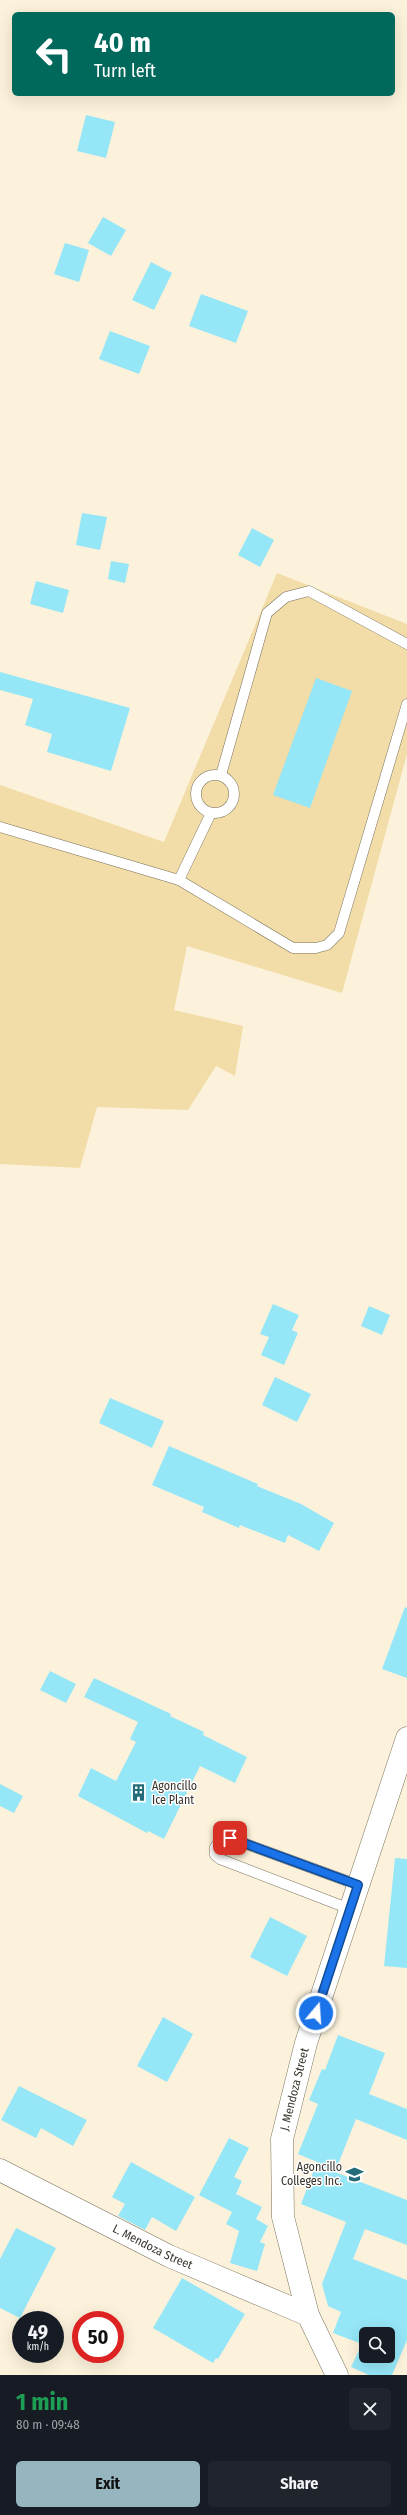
<!DOCTYPE html>
<meta charset="utf-8">
<style>
:root{--surface:#171b24;--page:#20242c;--text:#f1f3f6;--muted:#9ea1a6;--accent:#95b6be}
body{margin:0;font-family:"Fira Sans Condensed",sans-serif;background:var(--page);color:var(--text);height:100vh;display:flex;flex-direction:column;font-size:15px;white-space:nowrap}
*{box-sizing:border-box;margin:0}
p{font-size:13px;color:var(--muted)}
.icon{flex:none;width:22px;height:22px;fill:none;stroke:currentColor;stroke-width:2;stroke-linecap:round;stroke-linejoin:round}
.map{position:relative;height:2375px;overflow:hidden}
.sheet{display:flex;flex-direction:column;background:var(--surface);flex:1}
.sheet>*{flex:none}
.guide{position:absolute;left:12px;top:12px;width:383px;height:84px;border-radius:6px;box-shadow:0 4px 16px #0002;background:#00695c;color:#fff;overflow:hidden}
.controls{position:absolute;left:359px;top:2327px;display:grid;gap:8px}
.controls a{display:grid;place-items:center;width:36px;height:36px;border-radius:6px;background:var(--surface);box-shadow:0 4px 16px #0002;font-size:20px}
.speed{position:absolute;left:12px;top:2311px;display:flex;gap:8px;font-size:20px;font-weight:700;text-align:center}
.speed>*{display:grid;place-content:center;width:52px;height:52px;border-radius:50%;background:var(--surface);box-shadow:0 4px 16px #0002;line-height:1}
.speed small{font-size:10px;font-weight:400}
.speed .limit{border:6px solid #d22;background:#fff;color:#111}
.pin{position:absolute;display:grid;place-items:center;width:34px;height:34px;color:#fff;margin:-17px;border-radius:8px;box-shadow:0 2px 6px #0006}
.me{position:absolute;width:44px;margin:-22px;rotate:18deg;stroke-linejoin:round;filter:drop-shadow(0 0 3px #0008)}
.turn{display:flex;align-items:center;gap:14px;height:84px;padding:0 16px;font-size:18px}
.turn .icon{width:52px;height:52px;stroke-width:2.5}
.turn b{display:block;font-size:28px;line-height:34px}
.round{display:grid;place-items:center;flex:none;width:42px;height:42px;border-radius:6px;background:var(--page)}
.summary{display:flex;align-items:center;justify-content:space-between;height:68px;padding:0 16px}
h1{font-size:24px;font-weight:700;line-height:30px;color:#1e9e55}
.primary-button{display:flex;gap:8px;margin-top:auto;padding:8px 16px}
.primary-button a{flex:1;height:46px;border-radius:6px;background:var(--accent);color:#111;font-size:16px;font-weight:700;line-height:46px;text-align:center}
.primary-button a+a{background:var(--page);color:var(--text)}
.map>svg:first-child{display:block}
.green{fill:#f2dca7}
.building{fill:#95e6f7;fill-rule:evenodd}
.lines{fill:none;stroke-linecap:round;stroke-linejoin:round}
.service-casing{stroke:#79715c;stroke-width:11}
.tertiary-casing{stroke:#79715c;stroke-width:23}
.secondary-casing{stroke:#79715c;stroke-width:23}
.service{stroke:#fff;stroke-width:10}
.tertiary{stroke:#fff;stroke-width:22}
.secondary{stroke:#fff;stroke-width:22}
.route-casing{stroke:#114b97;stroke-width:10}
.route{stroke:#1a73e8;stroke-width:7}
.labels{text-anchor:middle;stroke-width:3;stroke-linejoin:round;paint-order:stroke}
.poi-label{font-size:12px;fill:#38342b;stroke:#fff;text-anchor:start}
.street-label{font-size:12px;fill:#38342b;stroke:#fff}
</style>
<div class="map">
<svg width="407" height="2375" viewBox="0 0 407 2375">
<rect width="100%" height="100%" fill="#fcf2db"/>
<polygon class="green" points="277,573 407,624 407,754 342,993 187,946 174,1010 243,1026 235,1076 216,1066 188,1110 97,1107 80,1168 0,1164 0,785 164,842"/>
<g class="building">
<polygon points="86,115 115,122 106,158 77,151"/>
<polygon points="103,217 126,230 111,256 88,243"/>
<polygon points="65,243 89,250 79,282 54,274"/>
<polygon points="151,262 172,273 154,310 132,300"/>
<polygon points="201,294 248,311 236,343 189,326"/>
<polygon points="110,331 150,346 139,374 99,359"/>
<polygon points="82,513 107,517 100,550 76,545"/>
<polygon points="252,528 274,540 260,567 238,555"/>
<polygon points="111,561 129,564 125,583 108,579"/>
<polygon points="36,581 69,590 63,613 30,604"/>
<polygon points="0,672 130,708 111,771 47,752 52,734 25,725 33,699 0,690"/>
<polygon points="316,678 352,691 310,808 273,795"/>
<polygon points="273,1304 299,1315 292,1330 298,1333 284,1365 261,1355 269,1337 260,1334"/>
<polygon points="369,1306 390,1315 382,1335 361,1326"/>
<polygon points="275,1377 311,1394 297,1422 262,1405"/>
<polygon points="110,1398 164,1421 152,1448 99,1423"/>
<polygon points="169,1446 258,1484 257,1486 301,1504 334,1523 319,1551 288,1535 285,1543 240,1525 239,1528 202,1512 204,1507 152,1485"/>
<polygon points="405,1607 407,1608 407,1678 382,1669"/>
<polygon points="50,1671 76,1684 66,1703 40,1690"/>
<polygon points="94,1678 171,1714 170,1716 204,1732 203,1735 247,1757 235,1783 200,1766 164,1839 148,1831 147,1833 78,1796 91,1768 116,1781 136,1742 130,1739 138,1722 84,1697"/>
<polygon points="0,1784 23,1796 14,1813 0,1806"/>
<polygon points="395,1858 407,1859 407,1968 384,1966"/>
<polygon points="270,1917 307,1936 287,1976 250,1957"/>
<polygon points="163,2017 193,2034 167,2082 137,2066"/>
<path d="M 338,2035 L 385,2053 L 369,2094 L 407,2109 L 407,2140 L 356,2119 L 335,2172 L 407,2200 L 407,2245 L 365,2229 L 353,2259 L 407,2280 L 407,2340 L 392,2375 L 369,2375 L 351,2367 L 362,2344 L 333,2333 L 341,2312 L 328,2306 L 322,2284 L 346,2222 L 301,2204 L 317,2162 L 298,2154 L 318,2104 L 309,2100 L 322,2069 L 325,2070 ZM 366,2334 L 388,2334 L 388,2356 L 366,2356 Z"/>
<polygon points="19,2086 87,2120 73,2146 41,2128 36,2138 1,2120"/>
<polygon points="229,2138 249,2148 234,2177 242,2181 236,2194 262,2207 256,2219 268,2226 260,2242 265,2244 257,2271 230,2263 239,2231 226,2224 232,2212 199,2195"/>
<polygon points="131,2162 195,2197 176,2231 152,2217 145,2230 118,2216 125,2204 112,2197"/>
<polygon points="16,2228 56,2248 20,2318 0,2308 0,2259"/>
<polygon points="182,2278 245,2314 218,2359 216,2358 213,2363 153,2328"/>
</g>
<g class="lines">
<defs>
<g id="service">
<polyline points="221,775 267,613 286,597 309,591 407,644"/>
<circle cx="215" cy="794" r="19"/>
<polyline points="0,827 179,880 293,948 316,948 327,945 339,933 407,704"/>
<polyline points="179,880 211,813"/>
<polyline points="350,1909 220,1859 215,1855 215,1847 221,1840 230,1838 358,1885"/>
</g>
<g id="tertiary">
<path id="s1" d="M 0,2170 L 169,2256 L 308,2315"/>
</g>
<g id="secondary">
<path id="s2" d="M 337,2375 L 308,2315 L 283,2217 L 282,2139 L 306,2043 L 407,1738"/>
</g>
</defs>
<use href="#service" class="service-casing"/>
<use href="#tertiary" class="tertiary-casing"/>
<use href="#secondary" class="secondary-casing"/>
<use href="#service" class="service"/>
<use href="#tertiary" class="tertiary"/>
<use href="#secondary" class="secondary"/>
</g>
<g class="lines">
<defs>
<polyline id="route" points="230,1838 358,1885 316,2013"/>
</defs>
<use href="#route" class="route-casing"/>
<use href="#route" class="route"/>
</g>
<defs>
<symbol id="building-bare" viewBox="-9 -9 18 18"><path d="M-4-6H4V6H1V3H-1V6H-4ZM-2.5-4.3h1.7v1.8h-1.7ZM.8-4.3h1.7v1.8H.8ZM-2.5-1h1.7V.8h-1.7ZM.8-1h1.7V.8H.8Z" fill="#246c79" stroke="#fff" stroke-width="2.5" paint-order="stroke"/></symbol>
<symbol id="university-bare" viewBox="-9 -9 18 18"><path d="M0-5L7-2L0 1L-7-2ZM-4 1L0 2.5L4 1V4Q0 6-4 4Z" fill="#246c79" stroke="#fff" stroke-width="2.5" paint-order="stroke"/></symbol>
</defs>
<g fill-rule="evenodd">
<use href="#building-bare" x="126" y="1780" width="25" height="25"/>
<use href="#university-bare" x="342" y="2162" width="25" height="25"/>
</g>
<g class="labels">
<g class="poi-label">
<text x="152" y="1790">Agoncillo<tspan x="152" dy="14">Ice Plant</tspan></text>
<text x="342" y="2171" text-anchor="end">Agoncillo<tspan x="342" dy="14">Colleges Inc.</tspan></text>
</g>
<g class="street-label">
<text dy="4" stroke="none"><textPath href="#s2" startOffset="297">J. Mendoza Street</textPath></text>
<text dy="4" stroke="none"><textPath href="#s1" startOffset="171">L. Mendoza Street</textPath></text>
</g>
</g>
</svg>
<div class="controls">
<a><svg class="icon" aria-label="search" viewBox="0 0 24 24"><circle cx="10" cy="10" r="6"/><path d="M15 15l6 6"/></svg></a>
</div>
<div class="speed"><div>49<small>km/h</small></div><div class="limit">50</div></div>
<div class="pin" style="left:230px;top:1838px;background:#d93025"><svg class="icon" aria-label="arrive" viewBox="0 0 24 24"><path d="M6 21V4h12l-3 4 3 4H6"/></svg></div>
<svg class="me" style="left:316px;top:2013px" viewBox="-20 -20 40 40"><circle r="17" fill="#1a73e8" stroke="#fff" stroke-width="3"/><path d="M0-11L8 9 0 5-8 9z" fill="#fff"/></svg>
<div class="guide">
<div class="turn"><svg class="icon" aria-label="left" viewBox="0 0 24 24"><path d="M17 20v-9H6M10 6l-5 5 5 5"/></svg><div><b>40 m</b>Turn left</div></div>
</div>
</div>
<section class="sheet">
<div class="summary"><div><h1>1 min</h1><p>80 m · 09:48</p></div><a class="round"><svg class="icon" aria-label="close" viewBox="0 0 24 24"><path d="M6 6l12 12M18 6L6 18"/></svg></a></div>
<div class="primary-button"><a>Exit</a><a>Share</a></div>
</section>
